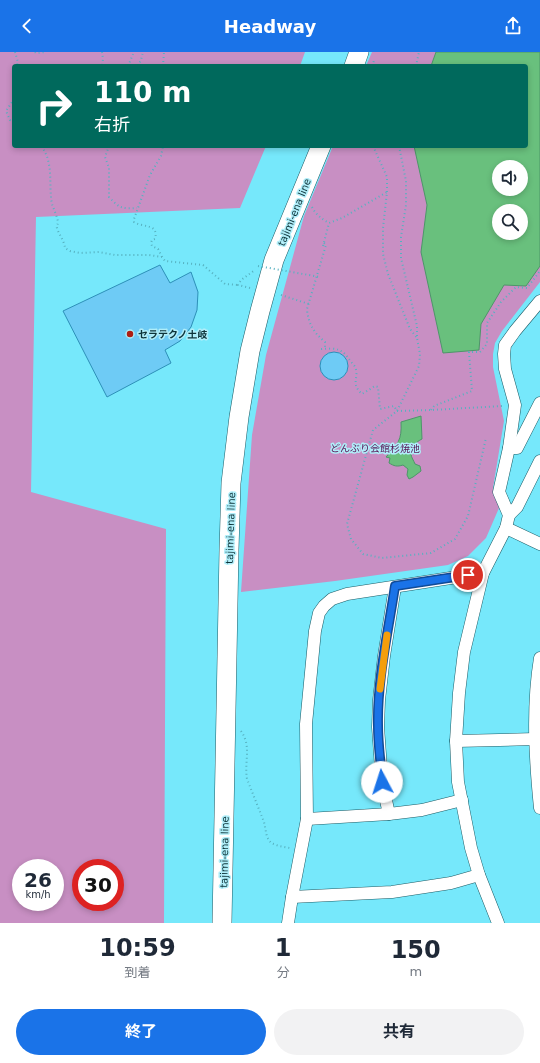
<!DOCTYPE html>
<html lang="ja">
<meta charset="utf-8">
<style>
:root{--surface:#fff;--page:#f2f2f3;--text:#1f2937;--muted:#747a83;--accent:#1a73e8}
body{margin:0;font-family:"DejaVu Sans","Noto Sans JP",sans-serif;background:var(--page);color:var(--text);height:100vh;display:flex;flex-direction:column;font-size:15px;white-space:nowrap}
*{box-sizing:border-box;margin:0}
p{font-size:13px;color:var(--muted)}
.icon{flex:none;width:22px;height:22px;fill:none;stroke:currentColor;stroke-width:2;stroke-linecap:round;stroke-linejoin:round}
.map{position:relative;height:871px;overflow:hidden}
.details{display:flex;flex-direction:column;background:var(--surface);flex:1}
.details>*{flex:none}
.top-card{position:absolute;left:12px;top:12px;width:516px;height:84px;border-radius:4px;box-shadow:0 2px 6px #0003;background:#00695c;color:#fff;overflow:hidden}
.fabs{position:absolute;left:492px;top:108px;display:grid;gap:8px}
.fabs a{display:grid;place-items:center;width:36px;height:36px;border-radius:50%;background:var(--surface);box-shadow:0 2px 6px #0003;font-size:20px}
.speed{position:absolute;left:12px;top:807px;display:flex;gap:8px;font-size:20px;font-weight:700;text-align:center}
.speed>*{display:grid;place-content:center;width:52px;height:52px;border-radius:50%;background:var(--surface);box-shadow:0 2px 6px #0003;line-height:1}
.speed small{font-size:10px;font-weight:400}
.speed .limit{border:6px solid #d22;background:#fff;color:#111}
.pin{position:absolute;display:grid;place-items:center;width:34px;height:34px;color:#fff;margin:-17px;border:2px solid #fff;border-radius:50%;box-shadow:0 1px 4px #0007}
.me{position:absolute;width:44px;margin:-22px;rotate:355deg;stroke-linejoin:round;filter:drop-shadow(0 0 3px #0008)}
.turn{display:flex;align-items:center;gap:14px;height:84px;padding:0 16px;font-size:18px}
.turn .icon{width:52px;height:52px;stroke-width:2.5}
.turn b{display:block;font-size:28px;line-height:34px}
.eta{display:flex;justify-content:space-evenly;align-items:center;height:68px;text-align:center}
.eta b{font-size:24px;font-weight:700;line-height:28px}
.action{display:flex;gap:8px;margin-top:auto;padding:8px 16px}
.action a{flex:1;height:46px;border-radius:24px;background:var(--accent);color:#fff;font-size:16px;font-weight:700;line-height:46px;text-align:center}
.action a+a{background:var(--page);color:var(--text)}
header{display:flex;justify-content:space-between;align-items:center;height:52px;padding:0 16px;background:var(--accent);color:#fff;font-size:18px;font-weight:700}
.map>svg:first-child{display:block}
.green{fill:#c88fc3;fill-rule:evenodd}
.water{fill:#69c07d;stroke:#4d9669;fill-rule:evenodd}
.building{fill:#6ecbf5;stroke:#2d90b8}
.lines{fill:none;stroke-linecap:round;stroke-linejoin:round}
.minor-casing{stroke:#1d5c66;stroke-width:13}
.primary-casing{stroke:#1d5c66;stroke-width:20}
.path{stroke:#56b1c0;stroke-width:2;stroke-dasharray:1 3;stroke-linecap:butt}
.minor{stroke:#fff;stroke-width:12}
.primary{stroke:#fff;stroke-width:19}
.path-bridge{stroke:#56b1c0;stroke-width:2;stroke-dasharray:1 3;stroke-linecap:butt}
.route-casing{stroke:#114b97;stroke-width:10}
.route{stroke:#1a73e8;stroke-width:7}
.slow{stroke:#f59e0b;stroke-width:7}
.poi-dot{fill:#ae1e13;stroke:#b0eef9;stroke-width:1.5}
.labels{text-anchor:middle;stroke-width:3;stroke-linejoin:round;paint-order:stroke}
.street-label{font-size:10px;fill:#0d3339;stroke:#b0eef9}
.poi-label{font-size:10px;font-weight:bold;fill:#0d3339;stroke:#b0eef9;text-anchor:start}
.park-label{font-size:10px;fill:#591556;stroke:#b0eef9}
</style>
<header><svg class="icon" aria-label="back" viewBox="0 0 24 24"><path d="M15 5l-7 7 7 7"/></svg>Headway<svg class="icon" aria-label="share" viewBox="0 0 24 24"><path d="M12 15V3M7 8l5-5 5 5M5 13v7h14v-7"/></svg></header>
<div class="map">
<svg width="540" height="871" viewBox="0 0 540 871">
<rect width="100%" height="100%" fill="#76e8fb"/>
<g class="green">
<path d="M 0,0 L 305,0 L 300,14 L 14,14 L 14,94 L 266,94 L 240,156 L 36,165 L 31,440 L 166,477 L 164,871 L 0,871 ZM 21,816 L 55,816 L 55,850 L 21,850 ZM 81,816 L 115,816 L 115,850 L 81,850 Z"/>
<path d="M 372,0 L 540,0 L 540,230 L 502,279 L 495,291 L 493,302 L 493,315 L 504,369 L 493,436 L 499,456 L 486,486 L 468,504 L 448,513 L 335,529 L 241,540 L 252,383 L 266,303 L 304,164 L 333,94 L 526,94 L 526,14 L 366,14 ZM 499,115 L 521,115 L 521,137 L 499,137 ZM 499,159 L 521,159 L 521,181 L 499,181 Z"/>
</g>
<g class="water">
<path d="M 436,0 L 540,0 L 540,214 L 526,234 L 504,233 L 481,272 L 479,298 L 443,301 L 421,200 L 427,153 L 414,94 L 526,94 L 526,14 L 431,14 ZM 499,115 L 521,115 L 521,137 L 499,137 ZM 499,159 L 521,159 L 521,181 L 499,181 Z"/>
<path d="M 421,364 L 422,387 C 416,390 410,395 411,402 C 411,405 414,409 415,412 L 420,414 L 421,419 L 413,425 L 409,427 L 407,423 L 408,417 L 403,413 C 397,415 394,414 389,411 L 390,406 L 386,405 C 398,392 402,388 401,370 Z"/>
</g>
<g class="building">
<polygon points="160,213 170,231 191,220 198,240 197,258 191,275 180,289 165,298 171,311 107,345 63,259"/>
<circle cx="334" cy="314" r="14"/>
</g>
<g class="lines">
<defs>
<g id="minor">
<polyline points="509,396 517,396 540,351"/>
<polyline points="509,463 517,455 540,409"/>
<polyline points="506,476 540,492"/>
<path d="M 540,606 C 532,655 535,706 540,756"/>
<polyline points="456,689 535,687"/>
<polyline points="389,762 382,730 378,675 379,648 384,604 395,535"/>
<polyline points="307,767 389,762 422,758 462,748"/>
<polyline points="292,845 392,840 451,831 479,823"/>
<polyline points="288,871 292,845 307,767 306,672 315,579 319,561 324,554 332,547 347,542 483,521"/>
<polyline points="498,871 479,823 471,796 458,730 456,689 459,641 464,600 483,521 506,476 509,463 499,440 509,396 515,353 505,317 504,302 505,293 515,279 540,249"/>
</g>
<g id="primary">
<polyline points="354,14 359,0"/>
<polyline points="222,871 229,498 231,431 239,365 250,299 260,259 274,208 321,94"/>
</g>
</defs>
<use href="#minor" class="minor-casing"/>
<use href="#primary" class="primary-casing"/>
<g class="path">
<polyline points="15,0 18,10 17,14"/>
<polyline points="35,0 36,1 46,0"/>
<polyline points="102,0 103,7 102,14"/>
<polyline points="128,14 134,0"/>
<polyline points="138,14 141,8 143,0"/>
<polyline points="163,14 164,0"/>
<polyline points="373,14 374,7"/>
<polyline points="416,14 419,0"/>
<polyline points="14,47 6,59 10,68 14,69"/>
<path d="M 42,94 C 44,99 47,103 48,108 C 52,123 49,137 52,152 C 54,158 57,164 58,170 C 58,173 56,173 57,176 C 59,183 64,188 65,196 L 70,199 L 80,201 L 99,200 L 115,203 L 149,203 L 162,205 L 165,209 L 203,213 L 225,232 L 238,233"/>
<path d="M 109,94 L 105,105 L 109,116 L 109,145 C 119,156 122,157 137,156"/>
<polyline points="373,94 387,125 387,140 383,176 383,202 388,222 410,277 417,286"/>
<polyline points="399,94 406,129 406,153 401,185 401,206 417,274 417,286 420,302 419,314 397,359 373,378 347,472 351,487 363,502 382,506 431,501 455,487 468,464 486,386"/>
<path d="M 312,155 C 316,163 322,167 329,171"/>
<path d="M 324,191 L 326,193 L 307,257 C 308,271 314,281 325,290 L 325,297"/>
<polyline points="323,194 329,171 342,166 387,140"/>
<path d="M 162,205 L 158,197 L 152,194 L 151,191 L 152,188 L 155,187 C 159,171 143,176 134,170 L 134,167 L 150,123 L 161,104 L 163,94"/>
<polyline points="250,236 238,233 241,228 255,218"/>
<polyline points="281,243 309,252"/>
<path d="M 321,297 C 337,296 342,296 351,310 C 353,312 356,315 356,318 C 358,327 351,332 362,342 L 375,334 L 378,335 L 380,357 L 394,354 L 397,359"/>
<polyline points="431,358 434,354 472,339 469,300 480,300 487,292 487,271 501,250 516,235 527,236 540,219"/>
<polyline points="397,359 431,358 503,354"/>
<path d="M 241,679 C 252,695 244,709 247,727 L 264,770 L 267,785 L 271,791 L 279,794 L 290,796"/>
</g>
<use href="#minor" class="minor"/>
<use href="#primary" class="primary"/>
<polyline class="path-bridge" points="258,214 320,225"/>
</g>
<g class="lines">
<defs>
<path id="route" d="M 382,730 C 381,711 378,693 378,674 C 377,628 388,581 395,534 L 468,523"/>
</defs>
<use href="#route" class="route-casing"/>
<use href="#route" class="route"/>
<polyline class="slow" points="380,637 387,583"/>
</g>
<circle class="poi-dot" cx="130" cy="282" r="4"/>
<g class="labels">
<g class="street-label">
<text transform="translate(294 160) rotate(-68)" y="4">tajimi-ena line</text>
<text transform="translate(230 476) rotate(-88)" y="4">tajimi-ena line</text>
<text transform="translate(224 800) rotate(-89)" y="4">tajimi-ena line</text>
</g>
<g class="poi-label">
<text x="138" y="286">セラテクノ土岐</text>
</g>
<g class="park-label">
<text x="375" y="400">どんぶり会館杉焼池</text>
</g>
</g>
</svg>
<div class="fabs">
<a><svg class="icon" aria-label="sound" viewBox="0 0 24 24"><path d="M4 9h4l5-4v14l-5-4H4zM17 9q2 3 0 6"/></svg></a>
<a><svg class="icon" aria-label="search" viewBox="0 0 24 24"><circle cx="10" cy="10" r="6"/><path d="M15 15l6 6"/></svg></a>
</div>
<div class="speed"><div>26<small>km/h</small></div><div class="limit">30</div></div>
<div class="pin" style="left:468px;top:523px;background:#d93025"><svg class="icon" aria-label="arrive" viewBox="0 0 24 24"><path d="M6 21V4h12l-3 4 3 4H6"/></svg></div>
<svg class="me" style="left:382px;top:730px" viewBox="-20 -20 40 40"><circle r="19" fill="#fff"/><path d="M0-13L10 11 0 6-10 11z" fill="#1a73e8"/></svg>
<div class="top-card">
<div class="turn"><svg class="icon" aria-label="right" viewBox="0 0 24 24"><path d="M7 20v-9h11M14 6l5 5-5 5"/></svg><div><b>110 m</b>右折</div></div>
</div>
</div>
<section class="details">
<div class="eta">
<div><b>10:59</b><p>到着</p></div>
<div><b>1</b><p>分</p></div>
<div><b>150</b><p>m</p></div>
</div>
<div class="action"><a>終了</a><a>共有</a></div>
</section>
